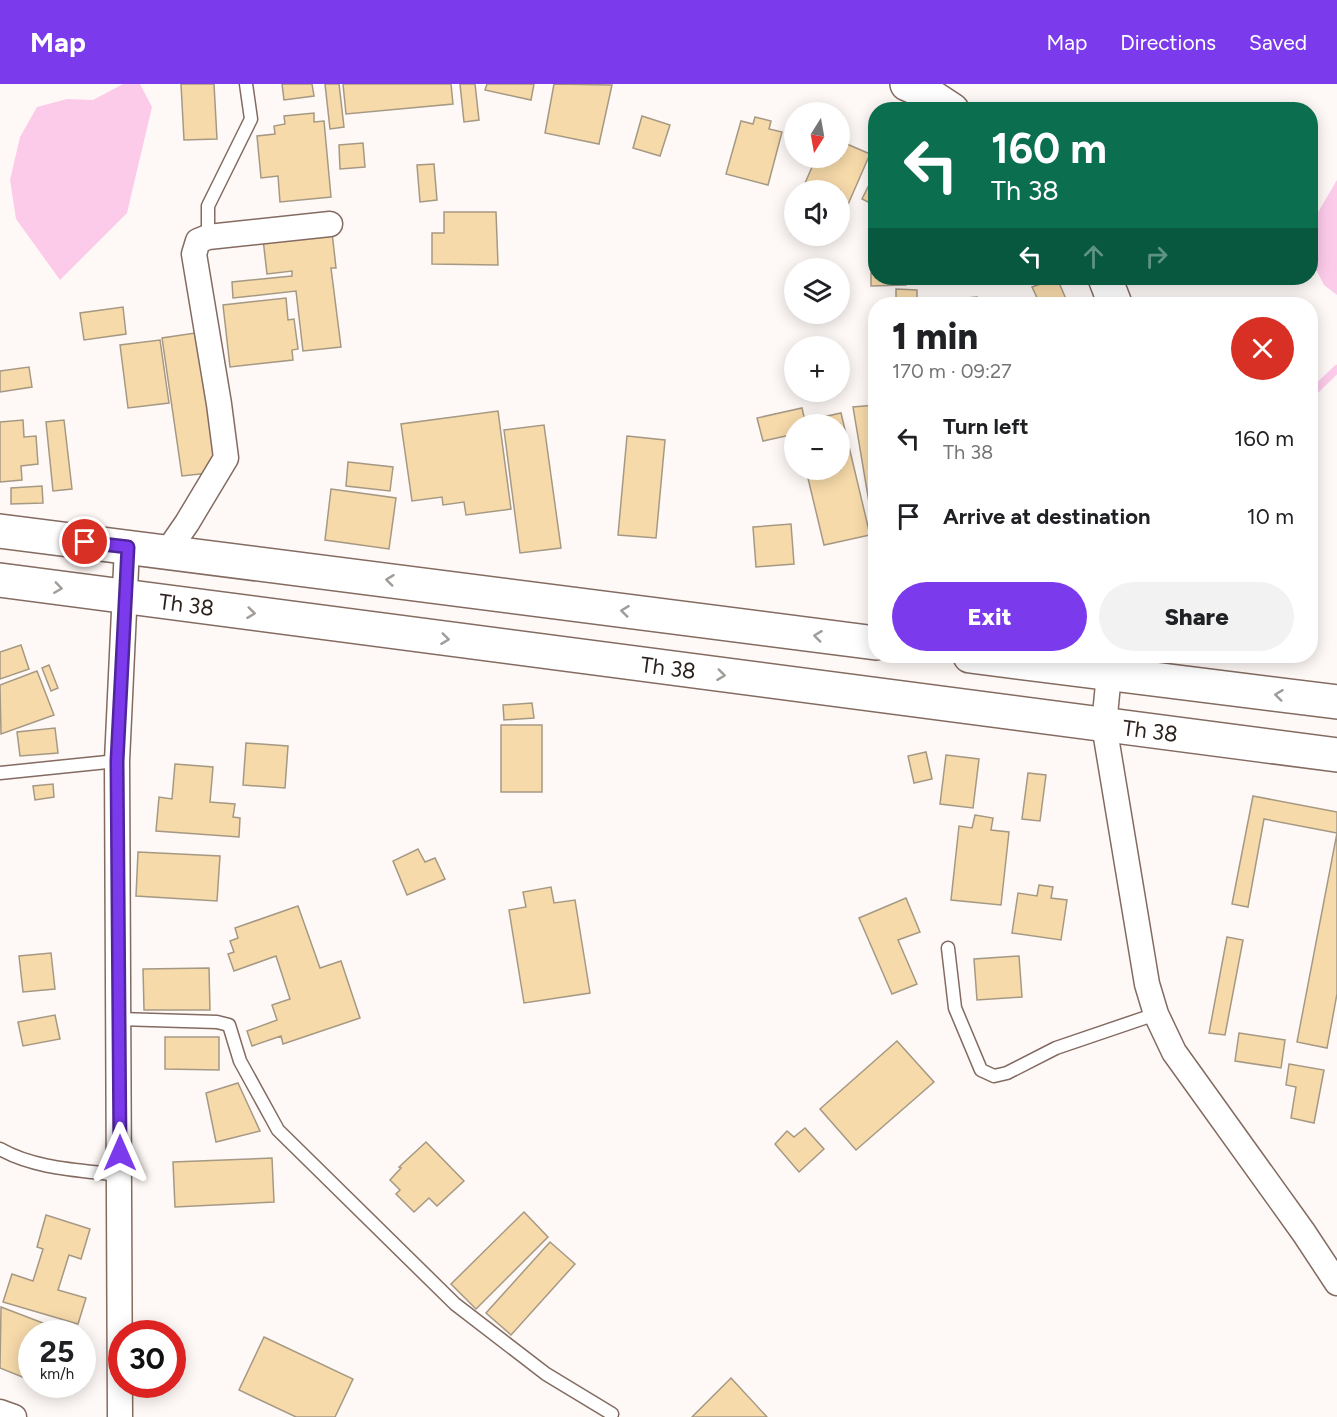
<!DOCTYPE html>
<meta charset="utf-8">
<style>
:root{--surface:#fff;--page:#f2f2f2;--text:#202124;--muted:#757577;--accent:#7c3aed}
body{margin:0;font-family:Figtree,sans-serif;background:var(--page);color:var(--text);height:100vh;display:flex;flex-direction:column;font-size:22px;white-space:nowrap}
*{box-sizing:border-box;margin:0}
p{font-size:20px;color:var(--muted)}
.icon{flex:none;width:33px;height:33px;fill:none;stroke:currentColor;stroke-width:2;stroke-linecap:round;stroke-linejoin:round}
.map{position:relative;flex:1;overflow:hidden}
.drawer{position:absolute;left:868px;top:213px;width:450px;height:366px;display:flex;flex-direction:column;background:var(--surface);border-radius:24px;box-shadow:0 3px 15px #0003}
.drawer>*{flex:none}
.banner{position:absolute;left:868px;top:18px;width:450px;height:183px;border-radius:24px;box-shadow:0 3px 15px #0003;background:#0b6e4f;color:#fff;overflow:hidden}
.needle{width:39px;rotate:191deg}
.buttons{position:absolute;left:784px;top:18px;display:grid;gap:12px}
.buttons a{display:grid;place-items:center;width:66px;height:66px;border-radius:50%;background:var(--surface);box-shadow:0 3px 15px #0003;font-size:30px}
.speed{position:absolute;left:18px;top:1236px;display:flex;gap:12px;font-size:30px;font-weight:700;text-align:center}
.speed>*{display:grid;place-content:center;width:78px;height:78px;border-radius:50%;background:var(--surface);box-shadow:0 3px 15px #0003;line-height:1}
.speed small{font-size:15px;font-weight:400}
.speed .limit{border:9px solid #d22;background:#fff;color:#111}
.pin{position:absolute;display:grid;place-items:center;width:51px;height:51px;color:#fff;margin:-26px;border:3px solid #fff;border-radius:50%;box-shadow:0 2px 6px #0007}
.me{position:absolute;width:66px;margin:-33px;rotate:0deg;stroke-linejoin:round;filter:drop-shadow(0 0 4px #0008)}
.turn{display:flex;align-items:center;gap:21px;height:126px;padding:0 24px;font-size:27px}
.turn .icon{width:78px;height:78px;stroke-width:2.5}
.turn b{display:block;font-size:42px;line-height:51px}
.lanes{display:flex;align-items:center;height:57px;padding:0 24px;background:#0003;justify-content:center;gap:30px;direction:ltr}
.lanes .off{opacity:.35}
.round{display:grid;place-items:center;flex:none;width:63px;height:63px;border-radius:32px;background:var(--page)}
.overview{display:flex;align-items:center;justify-content:space-between;height:102px;padding:0 24px}
h1{font-size:36px;font-weight:800;line-height:45px}
.primary-button{display:flex;gap:12px;margin-top:auto;padding:12px 24px}
.primary-button a{flex:1;height:69px;border-radius:36px;background:var(--accent);color:#fff;font-size:24px;font-weight:800;line-height:69px;text-align:center}
.primary-button a+a{background:var(--page);color:var(--text)}
ul{padding:0;list-style:none}
li{display:flex;align-items:center;gap:18px;height:78px;padding:0 24px}
li div{flex:1}
li b{display:block;font-size:22px}
li em{font-style:normal}
header{display:flex;align-items:center;gap:36px;box-sizing:border-box;height:84px;padding:0 30px;background:var(--accent);color:#fff}
header strong{font-size:28px}
nav{display:flex;gap:33px;margin-inline-start:auto;font-size:21px}
.map>svg:first-child{display:block}
.water{fill:#fdcbea}
.lines{fill:none;stroke-linecap:round;stroke-linejoin:round}
.stream{stroke:#fdcbea;stroke-width:8}
.building{fill:#f7daaa;stroke:#a69984;stroke-width:1.5}
.lane-casing{stroke:#836b61;stroke-width:15}
.street-casing{stroke:#836b61;stroke-width:27}
.secondary-casing{stroke:#836b61;stroke-width:36}
.lane{stroke:#fff;stroke-width:12}
.street{stroke:#fff;stroke-width:24}
.secondary{stroke:#fff;stroke-width:33}
.oneway{stroke:#a09c99}
.route-casing{stroke:#51269a;stroke-width:15}
.route{stroke:#7c3aed;stroke-width:10}
.labels{text-anchor:middle;stroke-width:6;stroke-linejoin:round;paint-order:stroke}
.street-label{font-size:22px;fill:#2b221d;stroke:#fff}
</style>
<header>
<strong>Map</strong>
<nav><a>Map</a><a>Directions</a><a>Saved</a></nav>
</header>
<div class="map">
<svg width="1337" height="1333" viewBox="0 0 1337 1333">
<rect width="100%" height="100%" fill="#fef9f6"/>
<g class="water">
<polygon points="123,0 140,0 152,23 127,129 60,196 16,135 10,96 20,53 37,23 67,15 93,16"/>
<polygon points="1337,96 1337,211 1324,201 1311,176 1311,140"/>
</g>
<g class="lines">
<polyline class="stream" points="1311,310 1337,285"/>
</g>
<g class="building">
<polygon points="181,0 214,0 217,55 184,56"/>
<polygon points="282,0 312,0 314,12 284,16"/>
<polygon points="325,0 339,0 344,43 330,45"/>
<polygon points="343,0 451,0 453,20 346,30"/>
<polygon points="460,0 475,0 479,36 464,38"/>
<polygon points="487,0 534,0 531,16 485,6"/>
<polygon points="554,0 612,1 599,60 545,49"/>
<polygon points="314,29 314,38 324,37 331,113 280,118 278,92 261,94 257,52 275,50 274,42 285,40 284,32"/>
<polygon points="642,32 670,41 660,72 633,64"/>
<polygon points="755,33 771,37 769,45 782,48 768,101 726,90 741,37 753,40"/>
<polygon points="840,57 870,70 843,132 840,130 840,106 802,106 816,74 840,74"/>
<polygon points="363,59 365,83 340,85 339,61"/>
<polygon points="434,80 437,116 420,118 417,81"/>
<polygon points="876,87 876,122 862,115"/>
<polygon points="444,128 496,128 498,181 432,180 432,149 444,149"/>
<polygon points="332,148 336,184 331,184 341,263 303,267 296,207 233,214 232,198 292,192 292,187 267,190 263,155"/>
<polygon points="874,159 876,159 876,178 870,177"/>
<polygon points="871,189 876,189 876,194 905,194 906,201 871,202"/>
<polygon points="1057,194 1066,215 1053,220 1040,220 1032,203"/>
<polygon points="896,205 917,206 917,220 896,220"/>
<polygon points="977,213 977,220 955,220 954,215"/>
<polygon points="286,214 288,236 294,235 298,265 292,266 293,276 230,283 223,221"/>
<polygon points="123,223 126,250 84,256 80,229"/>
<polygon points="202,248 220,374 209,389 182,392 162,254"/>
<polygon points="160,256 169,319 128,324 120,261"/>
<polygon points="29,283 32,303 0,308 0,287"/>
<polygon points="876,321 876,460 853,323"/>
<polygon points="802,324 805,337 841,329 870,451 824,461 806,386 840,386 840,340 795,340 795,350 763,357 757,334"/>
<polygon points="498,327 511,425 466,431 464,418 443,421 442,413 412,417 401,340"/>
<polygon points="23,336 24,353 36,352 38,380 21,382 22,396 0,398 0,338"/>
<polygon points="64,336 72,405 53,407 46,338"/>
<polygon points="544,341 561,464 520,469 504,346"/>
<polygon points="627,352 665,356 656,454 618,451"/>
<polygon points="348,378 393,383 390,407 346,402"/>
<polygon points="42,402 43,419 11,420 11,404"/>
<polygon points="331,405 396,414 389,465 325,456"/>
<polygon points="791,440 794,480 756,483 753,443"/>
<polygon points="21,561 29,585 0,595 0,568"/>
<polygon points="49,581 58,604 51,607 42,584"/>
<polygon points="37,587 54,631 1,650 0,601"/>
<polygon points="532,619 534,634 504,636 503,621"/>
<rect x="501" y="641" width="41" height="67"/>
<polygon points="55,644 58,669 20,672 17,648"/>
<polygon points="246,659 288,662 285,704 243,701"/>
<polygon points="926,668 932,695 914,699 908,672"/>
<polygon points="946,671 979,675 973,724 940,720"/>
<polygon points="175,680 213,683 210,718 235,720 233,733 240,734 239,753 156,747 159,713 172,715"/>
<polygon points="1028,689 1046,691 1040,737 1022,735"/>
<polygon points="53,700 54,713 35,716 33,702"/>
<polygon points="1253,712 1337,728 1337,910 1327,964 1297,958 1337,749 1264,735 1248,823 1232,820"/>
<polygon points="975,731 993,734 991,746 1009,748 1001,821 951,816 959,742 972,744"/>
<polygon points="418,765 425,778 435,774 445,795 407,811 393,777"/>
<polygon points="138,768 220,772 217,817 136,812"/>
<polygon points="1039,801 1053,803 1051,814 1067,816 1061,856 1012,849 1018,809 1037,812"/>
<polygon points="551,803 554,819 575,816 590,909 524,919 509,826 526,823 523,808"/>
<polygon points="906,814 920,848 898,856 917,900 892,910 859,834"/>
<polygon points="298,822 320,884 341,877 360,934 283,960 281,952 252,962 247,947 277,936 272,921 290,915 276,872 234,887 228,870 234,868 230,857 238,854 235,844"/>
<polygon points="1227,853 1243,856 1225,951 1209,949"/>
<polygon points="51,869 55,905 23,908 19,872"/>
<polygon points="1019,872 1022,913 977,916 974,875"/>
<polygon points="209,884 210,926 144,926 143,885"/>
<polygon points="55,931 60,955 23,962 18,938"/>
<polygon points="1239,949 1285,956 1281,984 1235,977"/>
<polygon points="165,953 219,953 219,986 165,985"/>
<polygon points="897,957 934,998 856,1066 820,1025"/>
<polygon points="1289,980 1324,986 1314,1039 1291,1034 1296,1003 1286,1001"/>
<polygon points="238,999 260,1047 216,1058 206,1009"/>
<polygon points="805,1044 824,1065 799,1088 775,1060 787,1047 794,1053"/>
<polygon points="426,1058 464,1097 437,1122 429,1114 414,1128 396,1110 400,1106 390,1096 401,1084 399,1083"/>
<polygon points="272,1074 274,1118 175,1123 173,1078"/>
<polygon points="524,1128 548,1153 476,1225 451,1200"/>
<polygon points="46,1131 90,1145 81,1175 69,1171 58,1206 86,1214 78,1240 3,1218 12,1190 33,1197 43,1165 37,1163"/>
<polygon points="550,1158 575,1180 511,1251 486,1229"/>
<polygon points="1,1223 69,1249 32,1250 32,1297 0,1284"/>
<polygon points="264,1253 353,1295 335,1333 296,1333 239,1306"/>
<polygon points="731,1294 767,1333 692,1333"/>
</g>
<g class="lines">
<defs>
<g id="lane">
<polyline points="208,153 208,122 251,35 246,0"/>
<polyline points="0,689 117,677"/>
<polyline points="948,864 955,924 981,986 994,992 1007,989 1056,964 1156,930"/>
<polyline points="119,935 217,938 229,941 240,977 278,1046 455,1220 546,1290 612,1330"/>
<path d="M 0,1065 C 35,1085 80,1086 120,1091"/>
</g>
<g id="street">
<polyline points="167,468 187,439 226,374 219,320 194,170 198,157 208,153 330,140"/>
<polyline points="1109,590 1104,641 1147,900 1156,930 1174,968 1304,1149 1337,1199"/>
<polyline points="0,1328 14,1333"/>
<polyline points="120,1333 117,677 127,463"/>
</g>
<g id="secondary">
<polyline points="907,0 923,7 952,26"/>
<polyline points="1105,194 1115,220"/>
<polyline points="0,447 876,559"/>
<path id="s1" d="M 0,496 L 1337,671"/>
<polyline points="970,572 1337,618"/>
</g>
</defs>
<use href="#lane" class="lane-casing"/>
<use href="#street" class="street-casing"/>
<use href="#secondary" class="secondary-casing"/>
<use href="#lane" class="lane"/>
<use href="#street" class="street"/>
<use href="#secondary" class="secondary"/>
</g>
<defs><path id="oneway-chevron" d="M-2-3.5L2.5 0L-2 3.5" fill="none" stroke-width="1.6" stroke-linecap="round" stroke-linejoin="round" transform="scale(1.5)"/></defs>
<g class="oneway">
<use href="#oneway-chevron" transform="translate(390 496) rotate(-173)"/>
<use href="#oneway-chevron" transform="translate(58 504) rotate(8)"/>
<use href="#oneway-chevron" transform="translate(625 527) rotate(-173)"/>
<use href="#oneway-chevron" transform="translate(251 529) rotate(7)"/>
<use href="#oneway-chevron" transform="translate(818 552) rotate(-173)"/>
<use href="#oneway-chevron" transform="translate(445 555) rotate(7)"/>
<use href="#oneway-chevron" transform="translate(721 591) rotate(7)"/>
<use href="#oneway-chevron" transform="translate(1279 611) rotate(-173)"/>
</g>
<g class="lines">
<defs>
<polyline id="route" points="85,458 128,463 117,677 120,1069"/>
</defs>
<use href="#route" class="route-casing"/>
<use href="#route" class="route"/>
</g>
<g class="labels">
<g class="street-label">
<text dy="8" stroke="none"><textPath href="#s1" startOffset="188">Th 38</textPath></text>
<text dy="8" stroke="none"><textPath href="#s1" startOffset="674">Th 38</textPath></text>
<text dy="8" stroke="none"><textPath href="#s1" startOffset="1160">Th 38</textPath></text>
</g>
</g>
</svg>
<div class="buttons">
<a><svg class="needle" viewBox="-14 -14 28 28"><path d="M0-13l5 13h-10z" fill="#e53935"/><path d="M0 13l5-13h-10z" fill="#757577"/></svg></a>
<a><svg class="icon" aria-label="sound" viewBox="0 0 24 24"><path d="M4 9h4l5-4v14l-5-4H4zM17 9q2 3 0 6"/></svg></a>
<a><svg class="icon" aria-label="layers" viewBox="0 0 24 24"><path d="M12 4l9 5-9 5-9-5zM3 14l9 5 9-5"/></svg></a>
<a>+</a>
<a>−</a>
</div>
<div class="speed"><div>25<small>km/h</small></div><div class="limit">30</div></div>
<div class="pin" style="left:85px;top:458px;background:#d93025"><svg class="icon" aria-label="arrive" viewBox="0 0 24 24"><path d="M6 21V4h12l-3 4 3 4H6"/></svg></div>
<svg class="me" style="left:120px;top:1069px" viewBox="-20 -20 40 40"><path d="M0-17L14 15 0 8-14 15z" fill="#7c3aed" stroke="#fff" stroke-width="4"/></svg>
<div class="banner">
<div class="turn"><svg class="icon" aria-label="left" viewBox="0 0 24 24"><path d="M17 20v-9H6M10 6l-5 5 5 5"/></svg><div><b>160 m</b>Th 38</div></div>
<div class="lanes"><svg class="icon" aria-label="left" viewBox="0 0 24 24"><path d="M17 20v-9H6M10 6l-5 5 5 5"/></svg><svg class="icon off" aria-label="ahead" viewBox="0 0 24 24"><path d="M12 20V5M6 11l6-6 6 6"/></svg><svg class="icon off" aria-label="right" viewBox="0 0 24 24"><path d="M7 20v-9h11M14 6l5 5-5 5"/></svg></div>
</div>
<section class="drawer">
<div class="overview"><div><h1>1 min</h1><p>170 m · 09:27</p></div><a class="round" style="background:#d93025;color:#fff"><svg class="icon" aria-label="close" viewBox="0 0 24 24"><path d="M6 6l12 12M18 6L6 18"/></svg></a></div>
<ul>
<li><svg class="icon" aria-label="left" viewBox="0 0 24 24"><path d="M17 20v-9H6M10 6l-5 5 5 5"/></svg><div><b>Turn left</b><p>Th 38</p></div><em>160 m</em></li>
<li><svg class="icon" aria-label="arrive" viewBox="0 0 24 24"><path d="M6 21V4h12l-3 4 3 4H6"/></svg><div><b>Arrive at destination</b></div><em>10 m</em></li>
</ul>
<div class="primary-button"><a>Exit</a><a>Share</a></div>
</section>
</div>
